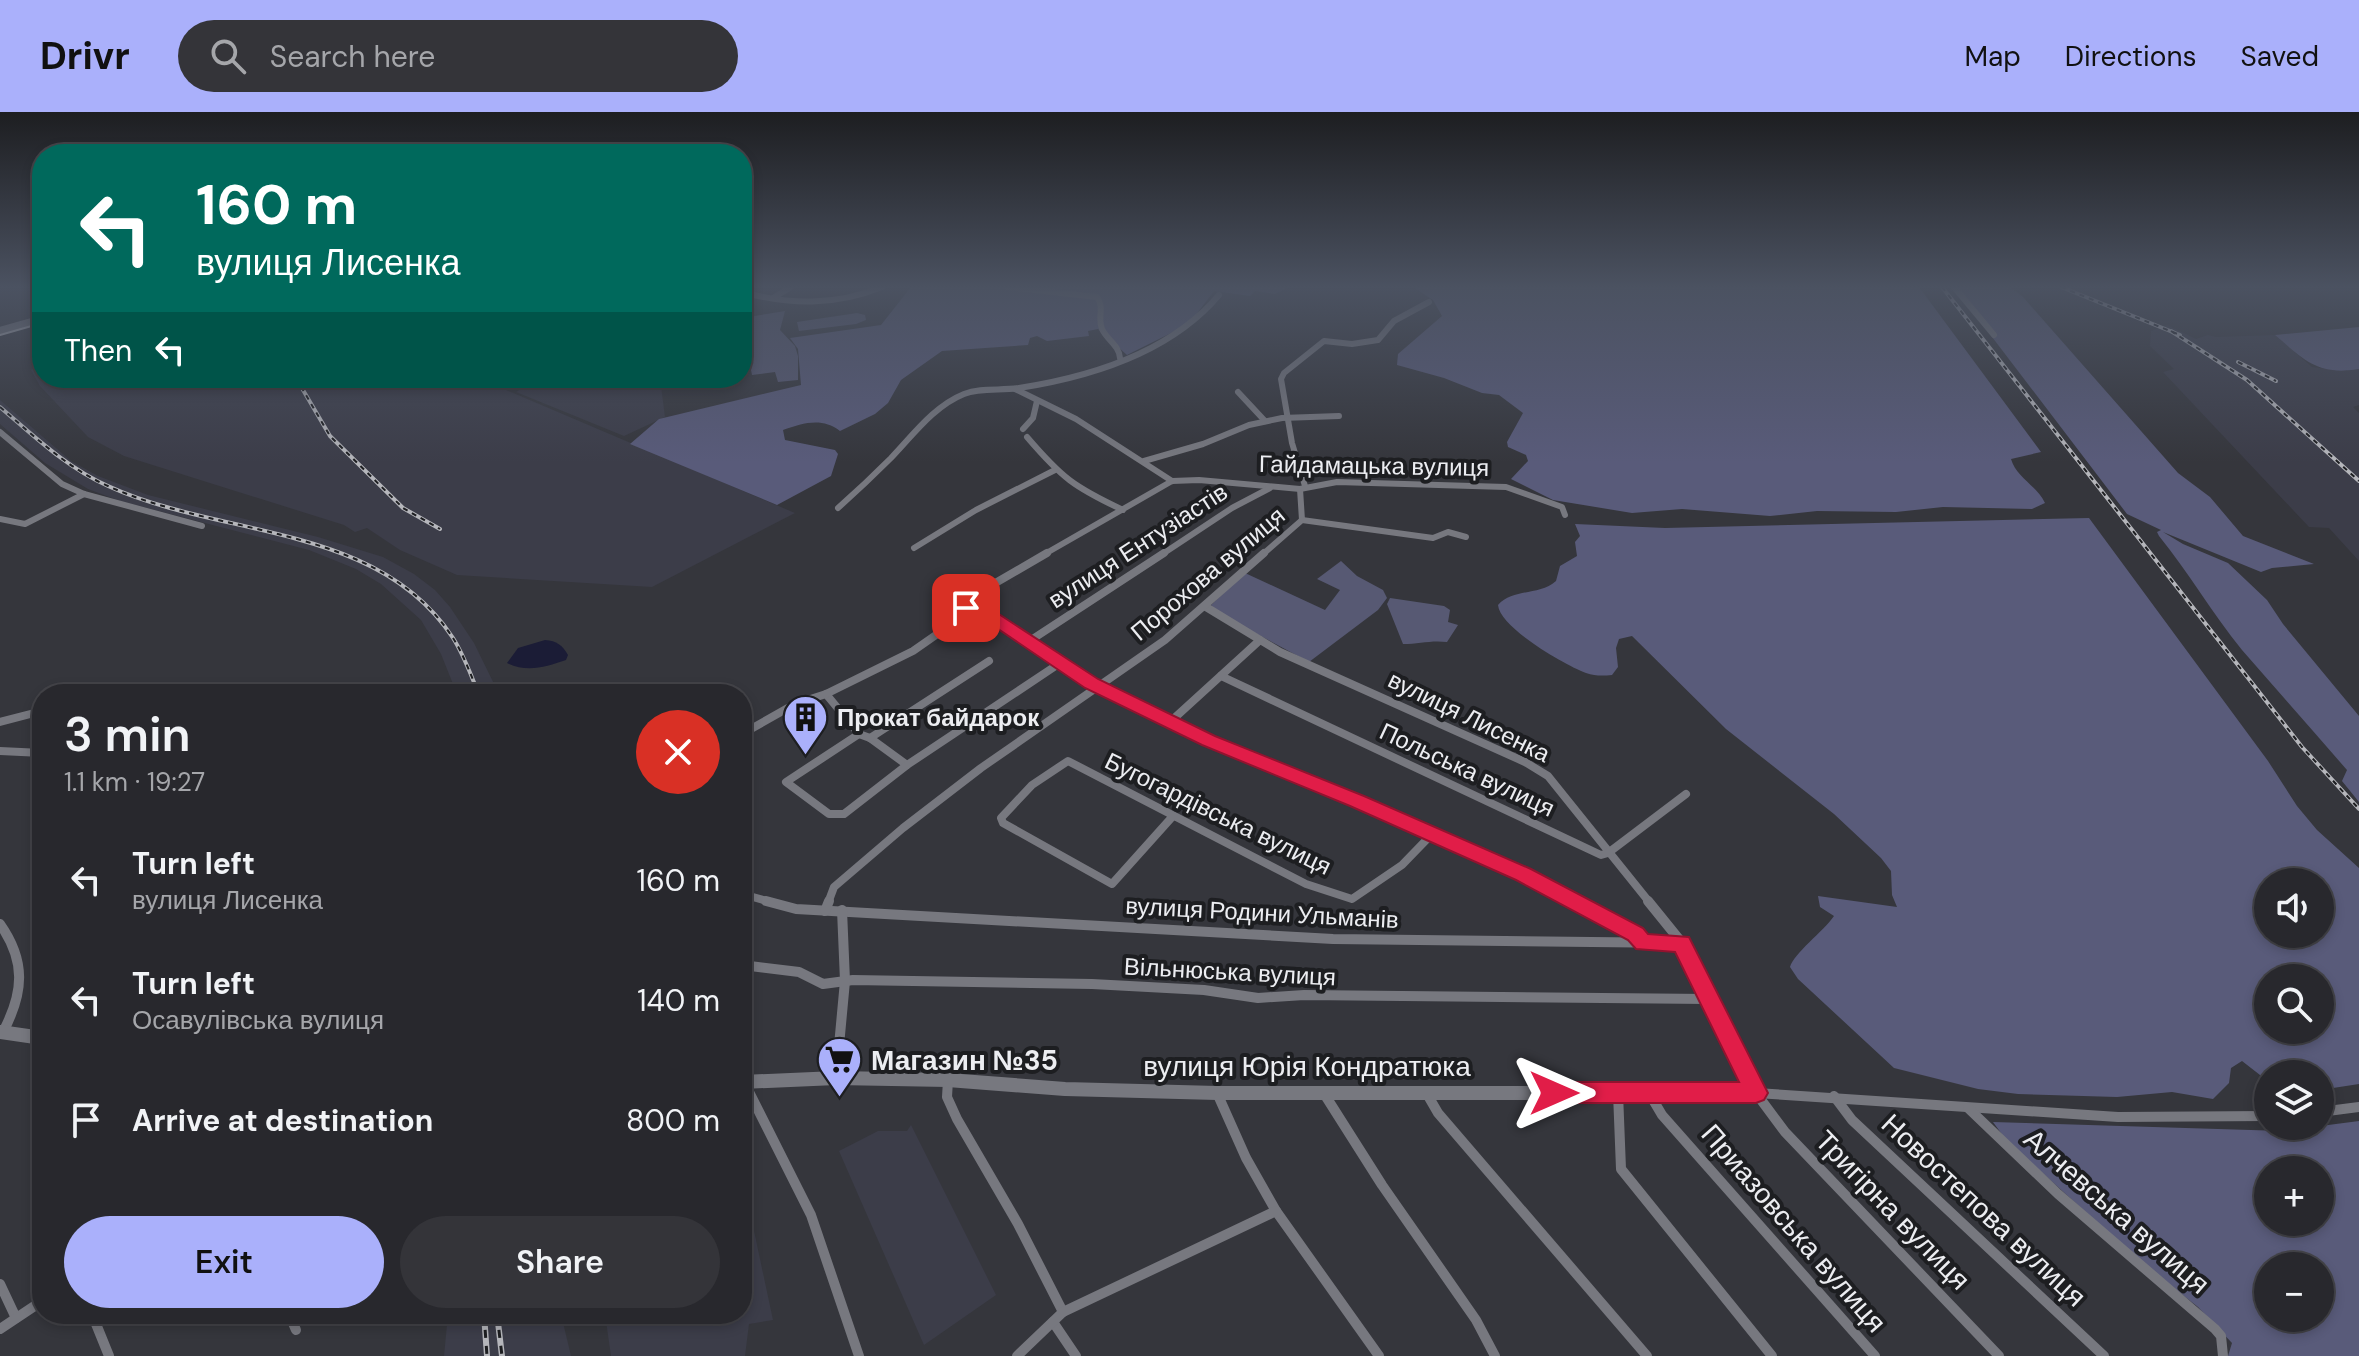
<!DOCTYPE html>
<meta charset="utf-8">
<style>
:root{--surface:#28282d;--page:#343439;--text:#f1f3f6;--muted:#a5a6aa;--line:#444449;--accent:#aab0fb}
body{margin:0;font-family:"DM Sans",sans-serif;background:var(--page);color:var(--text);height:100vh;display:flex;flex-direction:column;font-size:30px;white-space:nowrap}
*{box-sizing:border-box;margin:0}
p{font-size:26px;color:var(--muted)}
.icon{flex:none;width:44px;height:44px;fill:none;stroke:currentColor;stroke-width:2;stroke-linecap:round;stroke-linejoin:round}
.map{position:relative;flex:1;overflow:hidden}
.panel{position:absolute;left:32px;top:572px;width:720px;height:640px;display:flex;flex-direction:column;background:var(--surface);border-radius:32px;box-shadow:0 4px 12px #0003,0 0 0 2px var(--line)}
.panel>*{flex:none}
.hud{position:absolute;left:32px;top:32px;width:720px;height:244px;border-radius:32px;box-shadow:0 4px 12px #0003,0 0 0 2px var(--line);background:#00695c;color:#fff;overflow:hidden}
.tools{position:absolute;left:2254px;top:756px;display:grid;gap:16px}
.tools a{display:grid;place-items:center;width:80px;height:80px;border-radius:50%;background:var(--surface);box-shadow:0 4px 12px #0003,0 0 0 2px var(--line);font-size:40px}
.pin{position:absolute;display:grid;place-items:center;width:68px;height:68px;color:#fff;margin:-34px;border-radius:16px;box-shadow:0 4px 12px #0006}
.me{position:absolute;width:88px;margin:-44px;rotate:90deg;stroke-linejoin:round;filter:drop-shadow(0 0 6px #0008)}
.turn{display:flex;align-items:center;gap:28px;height:168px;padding:0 32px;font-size:36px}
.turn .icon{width:104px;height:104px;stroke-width:2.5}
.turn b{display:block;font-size:56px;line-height:68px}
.then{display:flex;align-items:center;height:76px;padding:0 32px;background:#0003;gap:16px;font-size:30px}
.round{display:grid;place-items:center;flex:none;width:84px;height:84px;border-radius:42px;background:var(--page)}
.head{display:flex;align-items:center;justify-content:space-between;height:136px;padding:0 32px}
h1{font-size:48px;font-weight:600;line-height:60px}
.action{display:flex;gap:16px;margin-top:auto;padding:16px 32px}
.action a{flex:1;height:92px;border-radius:48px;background:var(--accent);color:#111;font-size:32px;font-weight:600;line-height:92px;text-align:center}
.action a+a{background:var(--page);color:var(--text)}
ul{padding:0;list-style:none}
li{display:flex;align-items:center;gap:24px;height:120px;padding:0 32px}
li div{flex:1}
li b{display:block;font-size:30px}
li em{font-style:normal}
header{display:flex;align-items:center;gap:48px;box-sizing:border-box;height:112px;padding:0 40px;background:var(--accent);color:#111}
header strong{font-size:38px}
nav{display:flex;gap:44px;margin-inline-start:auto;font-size:28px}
.search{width:560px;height:72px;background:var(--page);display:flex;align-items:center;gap:20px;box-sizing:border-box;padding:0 28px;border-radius:44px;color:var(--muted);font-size:30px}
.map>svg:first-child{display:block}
.built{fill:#3c3d49}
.green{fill:#575973}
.forest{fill:#595b7a;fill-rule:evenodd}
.water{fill:#1b1c36}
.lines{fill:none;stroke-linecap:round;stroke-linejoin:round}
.street-far2{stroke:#77787f;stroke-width:6}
.street-far1{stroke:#77787f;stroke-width:8}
.street{stroke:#77787f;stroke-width:10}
.secondary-far1{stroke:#77787f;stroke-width:8}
.secondary{stroke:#77787f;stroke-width:14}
.tram{stroke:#b5b6bb;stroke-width:2}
.rail-far1-casing{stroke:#b5b6bb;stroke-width:4}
.rail-casing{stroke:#b5b6bb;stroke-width:6}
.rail-far1{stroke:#1d1e21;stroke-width:2;stroke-dasharray:5;stroke-linecap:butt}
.rail{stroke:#1d1e21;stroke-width:3;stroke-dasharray:8;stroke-linecap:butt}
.route{fill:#e11d48;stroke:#92132f;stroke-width:2}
.labels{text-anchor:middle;stroke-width:8;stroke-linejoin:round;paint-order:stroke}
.street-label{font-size:24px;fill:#ecedf1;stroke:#1d1e21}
.poi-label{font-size:24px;font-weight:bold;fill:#ecedf1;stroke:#1d1e21;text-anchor:start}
.near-poi-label{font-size:28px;font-weight:bold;fill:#ecedf1;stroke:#1d1e21;text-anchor:start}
.near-street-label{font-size:28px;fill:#ecedf1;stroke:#1d1e21}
</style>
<header>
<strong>Drivr</strong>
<div class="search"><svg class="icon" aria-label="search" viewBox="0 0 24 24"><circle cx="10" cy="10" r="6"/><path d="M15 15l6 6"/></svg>Search here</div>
<nav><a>Map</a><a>Directions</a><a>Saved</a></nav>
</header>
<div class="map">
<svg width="2359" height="1244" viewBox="0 0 2359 1244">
<rect width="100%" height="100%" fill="#35363c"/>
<g class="built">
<polygon points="2167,213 2196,227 2208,223 2216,225 2275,223 2312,255 2346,259 2359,257 2359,293 2353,295 2359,301 2359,449 2329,416 2309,415 2163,260 2174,257 2150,234 2151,219"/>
<polygon points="42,238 42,266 478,266 795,401 652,475 457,463 400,438 367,416 355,420 344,413 124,344 88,325 40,274 31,258 34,256 33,248"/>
<polygon points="506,266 660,266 665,305 624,324 516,280 526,274"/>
<polygon points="0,288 71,349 98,364 148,383 318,425 383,445 414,462 435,478 450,495 474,531 499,582 457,582 441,542 421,508 381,472 356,457 309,438 120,389 88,377 45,351 0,312"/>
<polygon points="911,1013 996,1183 924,1233 839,1039 878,1019 907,1019"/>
<polygon points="742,1100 750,1100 773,1208 749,1212 745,1244 611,1244 605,1202 742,1202"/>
<polygon points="448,1202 561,1202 571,1244 444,1244"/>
</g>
<g class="green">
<polygon points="785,199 780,218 795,234 798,244 798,268 778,270 775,260 752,263 750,253 742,255 742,206"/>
<polygon points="857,201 865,203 866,208 856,212 799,219 797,210"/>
<polygon points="1341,449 1357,464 1383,478 1387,486 1378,498 1309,550 1216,500 1211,493 1245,461 1325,498 1340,478 1317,467"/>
<path d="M 1390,486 L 1444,494 L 1450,498 L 1448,510 L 1458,513 L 1447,530 C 1431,528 1419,532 1403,532 L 1387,492 Z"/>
</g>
<g class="forest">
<path d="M 911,175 L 1289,175 L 1275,182 L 1255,179 L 1250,184 L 1214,179 L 1189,212 L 1127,243 L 1098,217 L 1088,219 L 1089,224 L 1047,229 L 1037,224 L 1030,226 L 1028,233 L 942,239 L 901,268 L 888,291 L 875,302 L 840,319 C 822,305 803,311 783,318 L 785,328 L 835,338 L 838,342 L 831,364 L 777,393 L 630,332 L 659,307 L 801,273 L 798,237 L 790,226 L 881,213 Z"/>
<path d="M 1413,175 L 1919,175 L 2041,340 L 2011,347 C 2016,365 2037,374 2045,391 L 2032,397 L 1943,395 L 1896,400 L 1817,399 L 1770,404 L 1682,397 L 1632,401 L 1553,388 L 1511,367 L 1528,349 L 1526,343 L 1508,335 L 1507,330 L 1523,301 L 1499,283 L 1482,281 L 1444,266 L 1397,253 L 1398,242 L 1442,204 L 1433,188 Z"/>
<path d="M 1954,175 L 2010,175 L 2023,185 L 2178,361 L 2210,385 L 2243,424 L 2314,452 L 2272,456 L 2261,460 L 2163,420 L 2183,432 L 2228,451 L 2267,488 L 2283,512 L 2359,604 L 2359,690 L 2342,669 L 2347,658 C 2312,618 2277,578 2242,538 C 2212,501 2189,461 2159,424 L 2157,420 L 2161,418 L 2127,402 Z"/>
<path d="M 2359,215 L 2359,257 C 2318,264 2304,248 2275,223 Z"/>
<path d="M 2089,406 L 2268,649 L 2297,694 L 2317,718 L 2359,756 L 2359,972 L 2320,978 L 2320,962 L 2268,962 L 2268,974 L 2260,963 L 2242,949 L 2231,956 L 2229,971 L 2213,987 L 2172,980 L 2117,985 L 2018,982 L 1978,977 L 1894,956 L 1798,867 L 1790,855 C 1794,841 1823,820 1834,804 L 1820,795 L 1818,784 L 1897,795 L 1892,783 L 1891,759 L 1881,746 L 1834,702 L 1726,617 L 1632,524 L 1619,527 L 1616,536 L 1618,555 L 1612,563 C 1602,564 1595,564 1586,561 C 1565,553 1500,516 1498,493 C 1513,476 1539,484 1556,469 L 1560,454 L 1577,444 L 1575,430 L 1580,424 L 1575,412 L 1665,416 ZM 2320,770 L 2320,822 L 2268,822 L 2268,770 ZM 2320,866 L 2320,918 L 2268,918 L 2268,866 Z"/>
<path d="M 2359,1009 L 2359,1244 L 2228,1244 L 2232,1231 L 2198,1195 L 2143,1152 L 2006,1028 L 1993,1010 L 2283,1019 ZM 2268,1058 L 2320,1058 L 2320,1110 L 2268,1110 ZM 2268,1154 L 2320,1154 L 2320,1206 L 2268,1206 Z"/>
</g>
<path class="water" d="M 545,528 C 557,529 562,533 568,543 L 566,548 C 546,555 527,561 507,551 L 518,536 Z"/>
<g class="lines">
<g class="street-far2">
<polyline points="33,175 42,182"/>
<path d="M 1007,175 L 1097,185 C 1105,196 1097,206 1102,217 C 1107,228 1119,233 1120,246"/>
<polyline points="1954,175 1994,223"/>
<path d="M 742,180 C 790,193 835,194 882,175"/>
<polyline points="773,186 791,175"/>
<polyline points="1015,277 1076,307 1172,369"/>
<polyline points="1238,280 1265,309"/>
<polyline points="1023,317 1033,306 1037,289"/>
<polyline points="0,320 62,372 84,382 202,414"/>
<path d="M 1027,325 C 1062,366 1074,375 1123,398"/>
<polyline points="1144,349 1203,332 1249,313 1282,306 1339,304"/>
<polyline points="1305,374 1292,331 1281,267 1284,261 1324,229 1352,232 1378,228 1394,209 1429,190"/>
<polyline points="1300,377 1302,408"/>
<path d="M 838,396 C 856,380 874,363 891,346 C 913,323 934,294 964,282 C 981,275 1001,279 1019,276 C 1090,265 1171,240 1219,183"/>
<polyline points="0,407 25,412 84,382"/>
<polyline points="914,436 976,398 1055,358"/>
<polyline points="1043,443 1172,369 1199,368 1300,377 1337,370 1506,375 1562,395 1565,403"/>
<polyline points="1161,443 1232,396 1270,376"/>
<polyline points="1262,443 1302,408 1433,426 1448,420 1466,425"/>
</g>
<g class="street-far1">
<polyline points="1206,495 1280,540 1525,650 1548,664 1650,791"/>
<polyline points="966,496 980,497 1092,572 1209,629 1357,689 1523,762 1577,791"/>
<polyline points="1028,530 1164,441"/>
<polyline points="1221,564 1601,743 1608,741 1686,682"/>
<polyline points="91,582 101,579 104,582"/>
<polyline points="826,582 859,622 870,626 907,653"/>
<polyline points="0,610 42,599"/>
<polyline points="1170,610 1260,528"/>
<polyline points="742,622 795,592 826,582 913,539 956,509 973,484 1047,441"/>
<polyline points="859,622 786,670 829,702 844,702 907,653 1060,551"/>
<polyline points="870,626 989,549"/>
<polyline points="0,639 42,641"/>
<polyline points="1173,704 1112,772 1003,711 1001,706 1032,673 1068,649 1306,772 1352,787 1402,753 1432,722"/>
<polyline points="742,782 774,791"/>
<polyline points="828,791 834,775 903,716 981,656 1165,528 1264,441"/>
</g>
<g class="street">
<polyline points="766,789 796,797 1333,827 1682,831"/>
<polyline points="1573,789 1636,822 1643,830"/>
<polyline points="1648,789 1682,831 1756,981 1785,1020 1999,1244"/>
<polyline points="825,799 829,789"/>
<path d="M 0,812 C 26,849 24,880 3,920"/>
<polyline points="742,853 799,860 823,872 853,868 1092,872 1204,878 1258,886 1304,883 1708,887"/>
<polyline points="836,966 845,869 842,798"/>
<polyline points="948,968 947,985 957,1007 1018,1112 1063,1200"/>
<polyline points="744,970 811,1103 859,1244"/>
<polyline points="1323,980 1382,1073 1476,1208 1495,1244"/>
<polyline points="1217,981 1246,1046 1276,1099 1379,1244"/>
<polyline points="1618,981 1621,1057 1772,1244"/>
<polyline points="1649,981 1662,1003 1875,1244"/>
<polyline points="1756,981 2118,1005 2268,1004"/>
<polyline points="1427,982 1438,1001 1647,1244"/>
<polyline points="1834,984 1852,1008 2104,1244"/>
<polyline points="1968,996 2058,1082 2215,1217 2221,1224 2223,1244"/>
<polyline points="2320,1000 2359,995"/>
<polyline points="0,1172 16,1206"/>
<polyline points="92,1202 109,1244"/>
<polyline points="289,1202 296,1218"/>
<polyline points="1053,1210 1076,1244"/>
<polyline points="0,1217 42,1189"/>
<polyline points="1017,1244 1063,1200 1276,1099"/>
</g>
<polyline class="secondary-far1" points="0,219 42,207"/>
<g class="secondary">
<polyline points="0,920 42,926"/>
<polyline points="742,970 836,966 948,968 1065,977 1217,981 1756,981"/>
</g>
<polyline class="tram" points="0,223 42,211"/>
<defs>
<g id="rail-far1">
<polyline points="1942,175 2302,635 2359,697"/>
<polyline points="2061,175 2180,223"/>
<polyline points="2171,219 2247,268 2359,369"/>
<polyline points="2238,250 2276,269"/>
<polyline points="296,266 330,324 403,396 440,417"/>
<path d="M 0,295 C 34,324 67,356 108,374 C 221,426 378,411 453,526 C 464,543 471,564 479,582"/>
</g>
<g id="rail">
<polyline points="484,1202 487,1244"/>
<polyline points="497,1202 502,1244"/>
</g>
</defs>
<use href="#rail-far1" class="rail-far1-casing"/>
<use href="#rail" class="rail-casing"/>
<use href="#rail-far1" class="rail-far1"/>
<use href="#rail" class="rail"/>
</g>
<linearGradient id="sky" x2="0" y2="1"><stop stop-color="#1d1e21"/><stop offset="0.5" stop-color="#4b5261"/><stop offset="1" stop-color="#4b5261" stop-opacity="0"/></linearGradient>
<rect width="2359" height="350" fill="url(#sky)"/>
<polygon class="route" points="966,491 985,493 1098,567 1215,624 1364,684 1531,757 1643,816 1648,822 1689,825 1768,981 1764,988 1756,991 1554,991 1546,988 1542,981 1546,973 1554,970 1739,970 1675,840 1636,837 1628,828 1516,768 1350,694 1202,633 1085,576 976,502 961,500 958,496 961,492"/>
<defs>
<symbol id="building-pin" viewBox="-11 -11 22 30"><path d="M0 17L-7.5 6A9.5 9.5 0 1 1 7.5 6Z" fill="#aab0fb" stroke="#1d1e21"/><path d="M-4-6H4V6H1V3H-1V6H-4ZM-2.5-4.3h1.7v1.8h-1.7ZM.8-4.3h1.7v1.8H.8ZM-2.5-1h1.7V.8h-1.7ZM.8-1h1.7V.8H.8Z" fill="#111"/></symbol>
<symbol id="supermarket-pin" viewBox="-11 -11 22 30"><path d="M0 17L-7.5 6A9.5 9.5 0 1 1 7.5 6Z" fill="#aab0fb" stroke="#1d1e21"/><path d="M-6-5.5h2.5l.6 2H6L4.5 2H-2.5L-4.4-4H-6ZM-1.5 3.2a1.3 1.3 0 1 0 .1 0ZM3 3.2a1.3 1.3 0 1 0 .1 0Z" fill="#111"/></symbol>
</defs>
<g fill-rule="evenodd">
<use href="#building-pin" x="780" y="580" width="51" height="69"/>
<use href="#supermarket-pin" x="814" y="922" width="51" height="69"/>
</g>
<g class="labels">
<g class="street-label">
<text transform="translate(1374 354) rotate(1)" y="8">Гайдамацька вулиця</text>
<text transform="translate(1138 434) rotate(-33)" y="8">вулиця Ентузіастів</text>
<text transform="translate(1208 462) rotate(-40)" y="8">Порохова вулиця</text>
<text transform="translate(1469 605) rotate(26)" y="8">вулиця Лисенка</text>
<text transform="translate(1467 658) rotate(25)" y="8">Польська вулиця</text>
<text transform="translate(1218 702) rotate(26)" y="8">Бугогардівська вулиця</text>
<text transform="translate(1262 801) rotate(3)" y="8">вулиця Родини Ульманів</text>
<text transform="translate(1230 860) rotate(3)" y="8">Вільнюська вулиця</text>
</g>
<g class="poi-label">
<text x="837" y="614">Прокат байдарок</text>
</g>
<g class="near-poi-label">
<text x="871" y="958">Магазин №35</text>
</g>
<g class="near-street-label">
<text x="1307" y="964">вулиця Юрія Кондратюка</text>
<text transform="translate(1893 1098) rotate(46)" y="10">Тригірна вулиця</text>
<text transform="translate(1984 1098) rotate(43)" y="10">Новостепова вулиця</text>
<text transform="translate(2117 1099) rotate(41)" y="10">Алчевська вулиця</text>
<text transform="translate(1794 1116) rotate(49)" y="10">Приазовська вулиця</text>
</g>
</g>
</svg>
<div class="tools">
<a><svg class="icon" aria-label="sound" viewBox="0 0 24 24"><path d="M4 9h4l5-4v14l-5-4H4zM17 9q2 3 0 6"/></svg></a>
<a><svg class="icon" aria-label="search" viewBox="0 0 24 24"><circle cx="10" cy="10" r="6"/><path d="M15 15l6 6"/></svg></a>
<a><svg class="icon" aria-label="layers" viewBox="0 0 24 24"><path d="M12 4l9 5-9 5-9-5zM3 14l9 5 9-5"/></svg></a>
<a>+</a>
<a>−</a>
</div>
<div class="pin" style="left:966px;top:496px;background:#d93025"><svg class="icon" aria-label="arrive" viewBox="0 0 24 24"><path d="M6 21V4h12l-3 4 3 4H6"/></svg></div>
<svg class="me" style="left:1554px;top:981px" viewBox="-20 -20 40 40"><path d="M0-17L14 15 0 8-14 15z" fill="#e11d48" stroke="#fff" stroke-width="4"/></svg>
<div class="hud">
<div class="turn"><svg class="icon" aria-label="left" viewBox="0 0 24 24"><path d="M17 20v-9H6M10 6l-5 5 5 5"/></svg><div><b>160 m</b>вулиця Лисенка</div></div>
<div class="then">Then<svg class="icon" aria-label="left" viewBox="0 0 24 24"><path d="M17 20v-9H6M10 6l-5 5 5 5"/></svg></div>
</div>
<section class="panel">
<div class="head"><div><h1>3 min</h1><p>1.1 km · 19:27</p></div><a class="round" style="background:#d93025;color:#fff"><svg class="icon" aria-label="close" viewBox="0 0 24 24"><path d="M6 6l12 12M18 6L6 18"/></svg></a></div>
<ul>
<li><svg class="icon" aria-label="left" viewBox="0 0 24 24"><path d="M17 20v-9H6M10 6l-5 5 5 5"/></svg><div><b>Turn left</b><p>вулиця Лисенка</p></div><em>160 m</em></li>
<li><svg class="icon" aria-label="left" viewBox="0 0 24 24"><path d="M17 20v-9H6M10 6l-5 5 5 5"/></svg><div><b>Turn left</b><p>Осавулівська вулиця</p></div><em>140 m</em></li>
<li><svg class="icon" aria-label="arrive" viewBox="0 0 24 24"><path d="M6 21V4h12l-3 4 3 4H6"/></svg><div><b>Arrive at destination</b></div><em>800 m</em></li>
</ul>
<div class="action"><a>Exit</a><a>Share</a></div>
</section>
</div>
